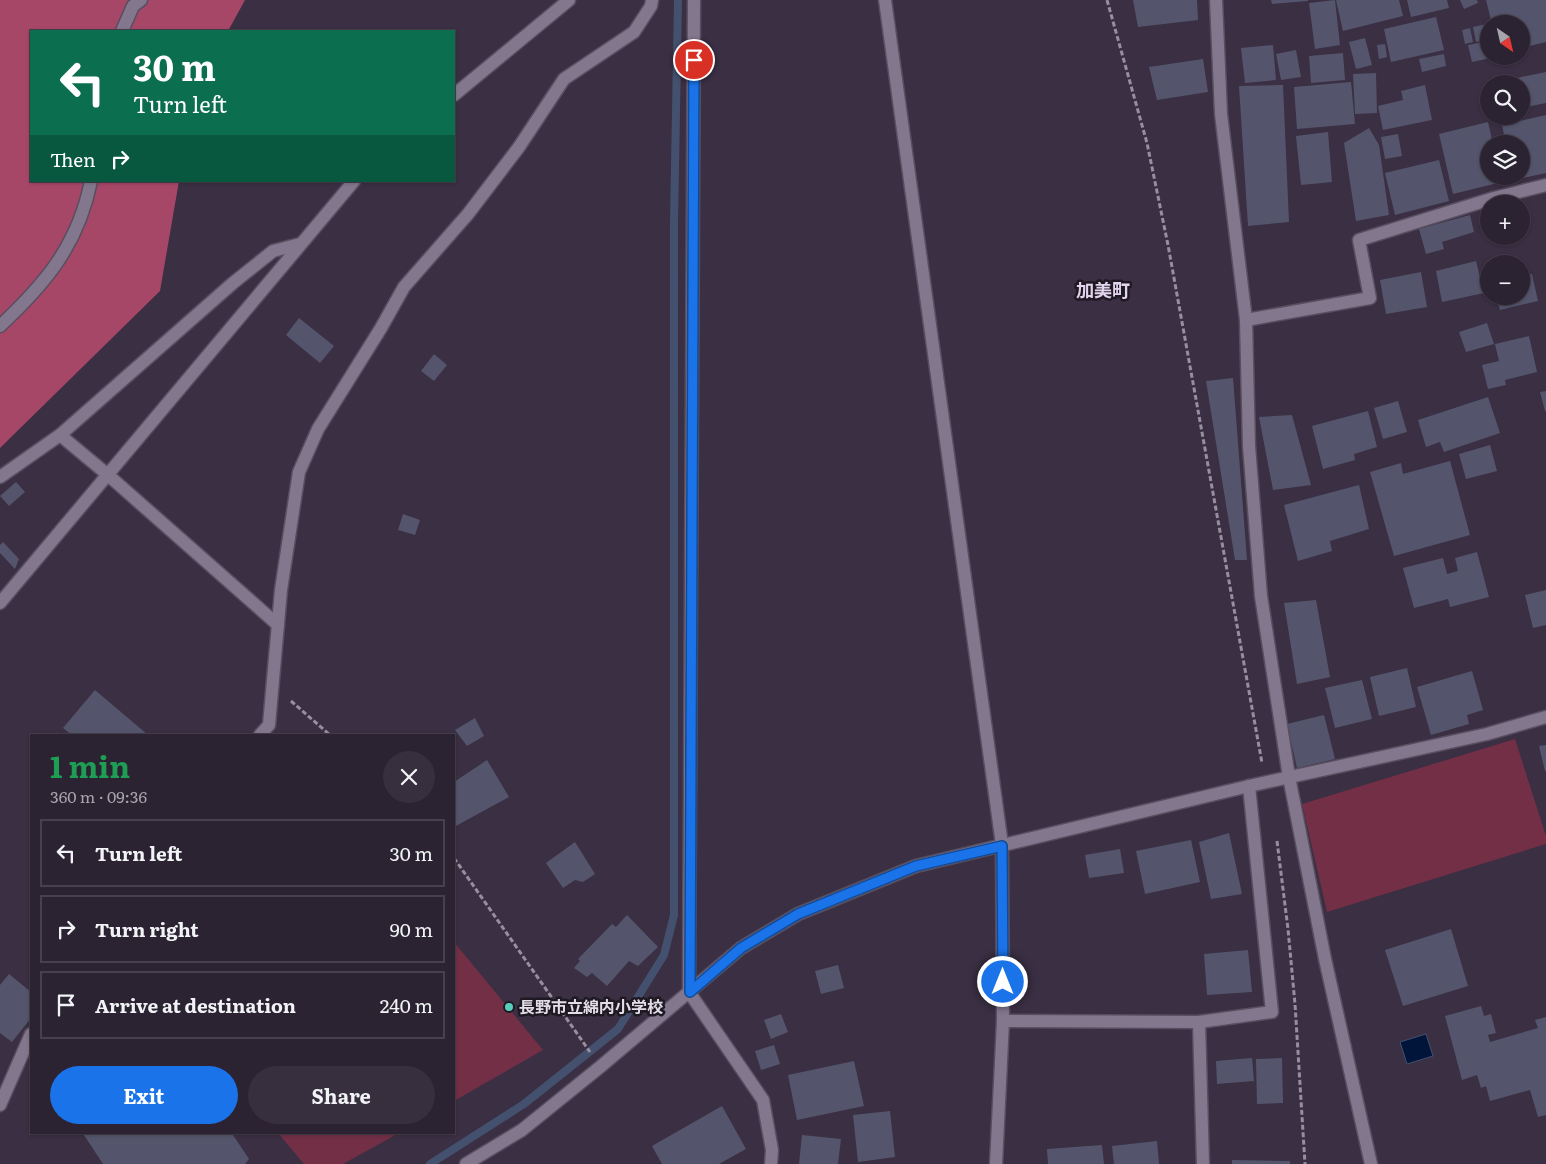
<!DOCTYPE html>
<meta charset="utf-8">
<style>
:root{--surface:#2c2332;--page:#382f3e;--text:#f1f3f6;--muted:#a6a4ac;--line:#48404d;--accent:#1a73e8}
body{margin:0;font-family:Literata,"Noto Sans JP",serif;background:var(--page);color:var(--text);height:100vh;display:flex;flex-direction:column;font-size:19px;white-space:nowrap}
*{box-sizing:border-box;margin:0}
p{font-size:16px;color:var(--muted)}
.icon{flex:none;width:28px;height:28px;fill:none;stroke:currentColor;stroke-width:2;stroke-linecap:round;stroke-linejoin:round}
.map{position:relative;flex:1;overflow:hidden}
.side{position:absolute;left:30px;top:734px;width:425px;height:400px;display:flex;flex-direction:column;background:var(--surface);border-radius:0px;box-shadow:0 1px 4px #0004,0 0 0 1px var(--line)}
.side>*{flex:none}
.top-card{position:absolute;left:30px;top:30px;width:425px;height:152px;border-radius:0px;box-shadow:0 1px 4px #0004,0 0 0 1px var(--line);background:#0b6e4f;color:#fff;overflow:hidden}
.needle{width:32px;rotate:146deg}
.tools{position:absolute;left:1480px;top:15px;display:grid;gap:10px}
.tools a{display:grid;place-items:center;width:50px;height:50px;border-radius:50%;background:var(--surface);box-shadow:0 1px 4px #0004,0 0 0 1px var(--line);font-size:25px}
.pin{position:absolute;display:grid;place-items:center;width:42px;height:42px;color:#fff;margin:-21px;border:2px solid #fff;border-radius:50%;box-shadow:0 1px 5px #0007}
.me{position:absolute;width:55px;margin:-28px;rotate:0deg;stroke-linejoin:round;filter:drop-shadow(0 0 4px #0008)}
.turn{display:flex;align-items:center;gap:18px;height:105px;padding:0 20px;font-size:22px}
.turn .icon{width:65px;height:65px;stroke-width:2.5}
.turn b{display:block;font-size:35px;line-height:42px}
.then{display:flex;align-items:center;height:48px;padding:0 20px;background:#0003;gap:10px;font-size:19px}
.round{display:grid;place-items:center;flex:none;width:52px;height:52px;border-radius:26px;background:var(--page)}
.headline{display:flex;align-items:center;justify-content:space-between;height:85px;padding:0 20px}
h1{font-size:30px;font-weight:700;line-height:38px;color:#1e9e55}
.cta{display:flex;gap:10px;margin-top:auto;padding:10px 20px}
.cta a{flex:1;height:58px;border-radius:30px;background:var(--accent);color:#fff;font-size:20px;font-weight:700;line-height:58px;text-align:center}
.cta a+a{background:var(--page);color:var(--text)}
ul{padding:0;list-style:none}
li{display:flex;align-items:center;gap:15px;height:68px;margin:0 10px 8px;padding:0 10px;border:2px solid var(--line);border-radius:0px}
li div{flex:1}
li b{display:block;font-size:19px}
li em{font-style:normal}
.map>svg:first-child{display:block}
.green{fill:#722f46}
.forest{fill:#a64768}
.water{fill:#001539;stroke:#44516e}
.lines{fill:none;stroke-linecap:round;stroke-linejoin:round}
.stream{stroke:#44516e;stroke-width:8}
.building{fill:#54556c}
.minor-casing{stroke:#574e5f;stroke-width:15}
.path{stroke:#978f9e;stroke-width:3;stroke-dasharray:5 2.5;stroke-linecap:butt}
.minor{stroke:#83778e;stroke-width:12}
.route-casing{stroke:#114b97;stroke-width:12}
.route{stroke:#1a73e8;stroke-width:9}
.poi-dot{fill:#5bcebb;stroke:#1e1922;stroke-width:2}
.labels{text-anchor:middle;stroke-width:5;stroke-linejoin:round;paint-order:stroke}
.poi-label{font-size:16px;font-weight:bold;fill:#e3dde9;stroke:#1e1922;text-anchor:start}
.neighbourhood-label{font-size:18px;font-weight:bold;fill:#e1d4ed;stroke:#1e1922}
</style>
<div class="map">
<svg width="1546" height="1164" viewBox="0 0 1546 1164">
<rect width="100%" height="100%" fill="#3a2f43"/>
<g class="green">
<polygon points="1515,739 1546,836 1546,844 1327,912 1302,804"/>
<polygon points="454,942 543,1050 454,1101"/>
<polygon points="278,1133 399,1133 343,1164 304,1164"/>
</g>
<polygon class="forest" points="0,0 245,0 228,31 31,31 31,181 179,181 160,291 0,448"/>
<polygon class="water" points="1426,1034 1433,1056 1407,1064 1400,1042"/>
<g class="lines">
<polyline class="stream" points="430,1164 524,1104 618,1029 664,955 674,915 674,223 678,0"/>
</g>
<g class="building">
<polygon points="1133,0 1197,0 1198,20 1138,27"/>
<polygon points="1271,0 1308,0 1308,1 1272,4"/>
<polygon points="1335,0 1340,45 1315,49 1309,3"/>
<polygon points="1336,0 1399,0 1403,16 1343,31"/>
<polygon points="1407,0 1447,0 1449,8 1411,17"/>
<polygon points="1460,0 1477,0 1478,3 1464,9"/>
<polygon points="1486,0 1546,0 1546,42 1525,47 1521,37 1521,24 1492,24"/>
<polygon points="1436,17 1444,50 1391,62 1384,29"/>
<polygon points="1487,24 1489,39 1476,42 1473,27"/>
<polygon points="1470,28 1473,42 1465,44 1462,30"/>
<polygon points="1365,38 1372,65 1356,69 1349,42"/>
<polygon points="1489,41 1489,56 1495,57 1472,62 1468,45"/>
<polygon points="1385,44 1387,57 1379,59 1377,45"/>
<polygon points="1273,45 1276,80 1245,83 1241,48"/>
<polygon points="1296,50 1301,77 1281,80 1276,54"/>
<polygon points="1343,53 1345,80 1311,83 1309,56"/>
<polygon points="1444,54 1446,66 1422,72 1419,59"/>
<polygon points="1203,59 1208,92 1157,100 1149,67"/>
<polygon points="1546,72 1546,103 1521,108 1521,84 1513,84 1512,79"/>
<polygon points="1376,73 1377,113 1355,114 1353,74"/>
<polygon points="1351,82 1355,124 1297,129 1294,87"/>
<polygon points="1283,85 1289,222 1248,226 1239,86"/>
<polygon points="1425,85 1432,120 1383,130 1378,106 1403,100 1401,91"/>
<polygon points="1546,115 1546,173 1514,180 1513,176 1521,176 1521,144 1506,144 1502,125"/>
<polygon points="1488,122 1493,144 1489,144 1489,176 1501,176 1502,182 1453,194 1439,134"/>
<polygon points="1369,128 1379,145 1389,215 1356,221 1344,143"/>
<polygon points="1328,132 1332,182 1301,185 1296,136"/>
<polygon points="1398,134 1402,156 1385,159 1381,137"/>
<polygon points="1439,160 1449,201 1395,215 1385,173"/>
<polygon points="1470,215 1474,232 1442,242 1444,249 1426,254 1419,229"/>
<polygon points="1476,261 1484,293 1442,302 1436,271"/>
<polygon points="1421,272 1427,307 1386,314 1380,280"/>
<polygon points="1532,274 1538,301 1500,310 1496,296 1521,296 1521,276"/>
<polygon points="299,318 334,346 320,363 286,335"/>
<polygon points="1487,323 1494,344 1466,352 1459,332"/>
<polygon points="1529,336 1537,372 1505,380 1506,385 1488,389 1482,365 1499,361 1495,344"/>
<polygon points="434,354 447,365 434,381 421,371"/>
<polygon points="1233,378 1247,560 1235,560 1206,381"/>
<polygon points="1546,391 1546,411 1545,411 1540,392"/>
<polygon points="1488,397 1500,433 1444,452 1440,442 1426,447 1418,420"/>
<polygon points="1398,401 1407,432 1383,439 1374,408"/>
<polygon points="1368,411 1377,447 1354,454 1355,460 1323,469 1312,426"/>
<polygon points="1292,415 1311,485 1273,490 1259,417"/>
<polygon points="1490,445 1497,471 1466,479 1459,454"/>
<polygon points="1450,461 1470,535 1394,556 1370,472 1401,463 1403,474"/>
<polygon points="16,482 25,492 9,506 0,496"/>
<polygon points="1359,485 1369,529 1330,541 1332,551 1298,561 1284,505"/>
<polygon points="403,514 420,520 415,535 398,530"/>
<polygon points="3,542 19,559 15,569 0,553 0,545"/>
<polygon points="1477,552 1489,597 1450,607 1448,599 1414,608 1403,568 1443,558 1447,574 1458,571 1455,558"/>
<polygon points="1546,590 1546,625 1533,628 1525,595"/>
<polygon points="1316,600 1330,677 1297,684 1284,603"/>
<polygon points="1407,668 1416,707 1379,716 1370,677"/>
<polygon points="1472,671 1483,710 1467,715 1469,724 1431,735 1417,687"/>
<polygon points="1362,680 1372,719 1335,728 1325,688"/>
<polygon points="95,690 148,735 72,735 63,728"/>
<polygon points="1324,715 1335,759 1297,768 1287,724"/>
<polygon points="475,718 484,736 467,746 455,730"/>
<polygon points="1546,745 1546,771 1545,771 1539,746"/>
<polygon points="487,760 509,797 454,827 454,782"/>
<polygon points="1229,833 1242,894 1211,899 1199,842"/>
<polygon points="1191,840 1200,882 1145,894 1136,851"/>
<polygon points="575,842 595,874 583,882 575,880 563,888 546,863"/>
<polygon points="1120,849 1124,873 1089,878 1085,855"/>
<polygon points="627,915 658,947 638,966 629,961 607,986 592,973 587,977 574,968 580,961 578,959 612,924 616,927"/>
<polygon points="1451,929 1468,986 1403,1006 1385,950"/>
<polygon points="1248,950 1252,992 1207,995 1204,954"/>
<polygon points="838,965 844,988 821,994 815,971"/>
<polygon points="9,974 31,992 31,1018 12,1042 0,1033 0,985"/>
<polygon points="1481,1006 1484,1016 1491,1014 1496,1033 1488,1035 1490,1042 1538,1028 1535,1020 1546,1017 1546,1115 1538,1117 1530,1090 1490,1101 1486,1086 1481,1088 1477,1075 1462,1080 1445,1016"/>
<polygon points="781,1014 788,1032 771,1039 764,1020"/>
<polygon points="774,1045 780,1064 761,1070 755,1051"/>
<polygon points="1252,1058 1254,1081 1217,1084 1216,1061"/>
<polygon points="1282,1058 1283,1103 1257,1104 1256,1059"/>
<polygon points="854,1061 864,1106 797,1120 788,1075"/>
<polygon points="722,1106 746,1149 719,1164 662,1164 652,1146"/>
<polygon points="890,1111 895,1157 858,1162 853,1115"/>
<polygon points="82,1132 231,1132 249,1159 245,1164 103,1164"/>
<polygon points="802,1135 841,1139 838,1164 799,1164"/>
<polygon points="1157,1141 1159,1164 1114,1164 1112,1146"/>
<polygon points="1102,1145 1104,1164 1048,1164 1047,1149"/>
<polygon points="1232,1160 1290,1161 1290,1164 1232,1164"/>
</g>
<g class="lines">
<defs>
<g id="minor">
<polyline points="694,0 689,992 763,1100 772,1150 771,1164"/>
<polyline points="885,0 1002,845 1003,1021 996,1164"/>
<polyline points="1216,0 1221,114 1246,320 1249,446 1261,596 1289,777 1325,959 1371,1164"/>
<polyline points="122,31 133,6 141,0"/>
<polyline points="454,95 569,0"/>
<polyline points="1246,320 1370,298 1359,240 1494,198 1546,185"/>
<path d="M 0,326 C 46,283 78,245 91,181"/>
<polyline points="60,435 108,475 278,625"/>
<polyline points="0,477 60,435 233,283 273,251 300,244"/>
<polyline points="0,603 354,181"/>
<polyline points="260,735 269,725 281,590 299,472 318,429 381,328 404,287 468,214 519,147 564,79 634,32 651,6 652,0"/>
<polyline points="1003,1021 1199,1022 1203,1164"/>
<polyline points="1199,1022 1272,1012 1249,786"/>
<polyline points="0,1105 31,1034"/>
<polyline points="466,1164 522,1130 600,1067 741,948 798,914 916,866 1249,786 1487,734 1546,717"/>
</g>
</defs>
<use href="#minor" class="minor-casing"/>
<g class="path">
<polyline points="1107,0 1147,143 1168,245 1262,763"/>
<polyline points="291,701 330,735"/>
<polyline points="1277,841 1288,929 1295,1004 1305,1164"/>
<polyline points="454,858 590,1052"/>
</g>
<use href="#minor" class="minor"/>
</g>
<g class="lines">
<defs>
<polyline id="route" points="694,60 690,992 741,948 798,914 916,866 1002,846 1003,982"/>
</defs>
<use href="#route" class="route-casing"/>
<use href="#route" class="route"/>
</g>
<circle class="poi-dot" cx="509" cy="1007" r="5"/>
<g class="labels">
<g class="poi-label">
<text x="519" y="1013">長野市立綿内小学校</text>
</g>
<g class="neighbourhood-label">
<text x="1103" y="297">加美町</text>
</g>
</g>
</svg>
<div class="tools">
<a><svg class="needle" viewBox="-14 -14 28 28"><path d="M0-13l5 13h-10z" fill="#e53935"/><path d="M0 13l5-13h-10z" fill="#a6a4ac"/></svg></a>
<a><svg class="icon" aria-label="search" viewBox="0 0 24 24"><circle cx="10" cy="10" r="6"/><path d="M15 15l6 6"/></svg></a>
<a><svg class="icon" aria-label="layers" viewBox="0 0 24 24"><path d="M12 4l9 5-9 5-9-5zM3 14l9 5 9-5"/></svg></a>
<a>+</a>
<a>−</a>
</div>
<div class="pin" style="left:694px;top:60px;background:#d93025"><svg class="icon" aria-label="arrive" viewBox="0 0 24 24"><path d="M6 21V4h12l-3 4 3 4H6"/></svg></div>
<svg class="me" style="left:1003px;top:982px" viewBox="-20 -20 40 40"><circle r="17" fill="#1a73e8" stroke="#fff" stroke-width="3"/><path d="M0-11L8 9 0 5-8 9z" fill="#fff"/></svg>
<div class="top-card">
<div class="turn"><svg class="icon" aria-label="left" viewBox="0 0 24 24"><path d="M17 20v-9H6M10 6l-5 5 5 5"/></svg><div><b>30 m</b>Turn left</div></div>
<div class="then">Then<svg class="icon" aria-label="right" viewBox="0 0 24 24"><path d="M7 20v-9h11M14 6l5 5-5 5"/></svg></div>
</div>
<section class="side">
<div class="headline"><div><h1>1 min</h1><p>360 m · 09:36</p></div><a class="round"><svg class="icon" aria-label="close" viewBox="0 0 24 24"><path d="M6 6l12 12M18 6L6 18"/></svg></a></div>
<ul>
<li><svg class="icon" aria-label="left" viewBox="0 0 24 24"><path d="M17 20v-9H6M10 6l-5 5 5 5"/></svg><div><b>Turn left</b></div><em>30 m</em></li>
<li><svg class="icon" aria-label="right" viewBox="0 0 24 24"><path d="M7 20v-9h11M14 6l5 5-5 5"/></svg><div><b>Turn right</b></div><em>90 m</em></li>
<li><svg class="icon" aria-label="arrive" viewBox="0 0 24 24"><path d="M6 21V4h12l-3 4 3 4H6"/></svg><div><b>Arrive at destination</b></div><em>240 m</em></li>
</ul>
<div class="cta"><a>Exit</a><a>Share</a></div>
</section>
</div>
